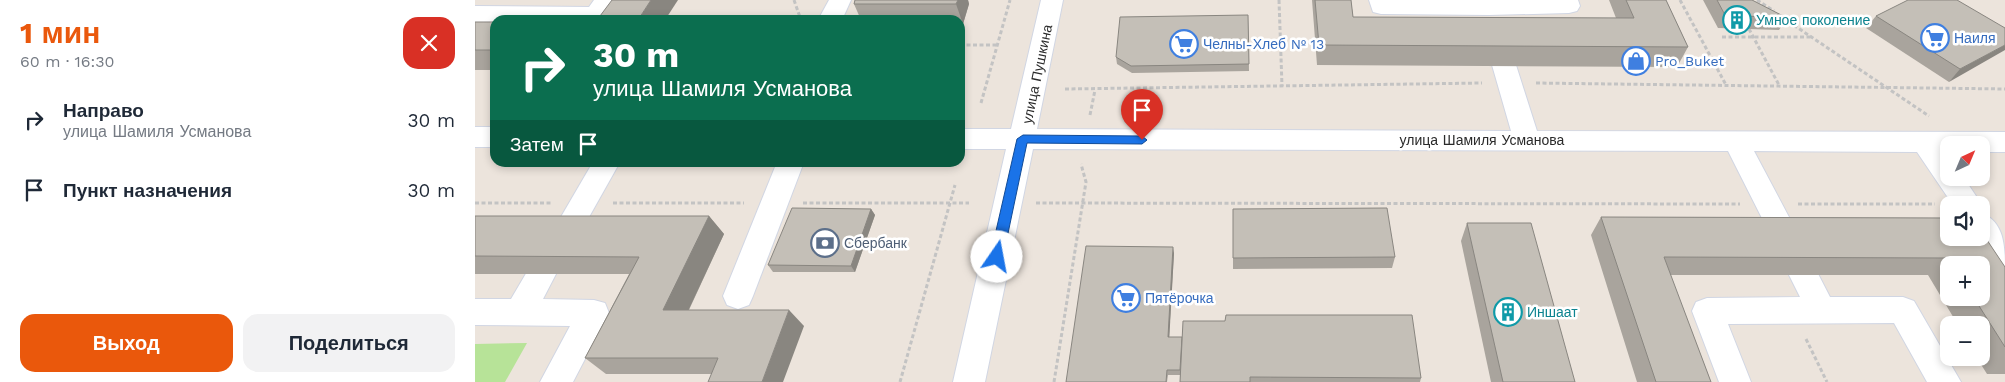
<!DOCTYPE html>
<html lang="ru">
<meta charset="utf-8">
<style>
:root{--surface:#fff;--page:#f2f2f3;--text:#1f2937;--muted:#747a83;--accent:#ea580c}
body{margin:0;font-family:"Work Sans",sans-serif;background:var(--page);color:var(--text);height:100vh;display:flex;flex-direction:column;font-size:19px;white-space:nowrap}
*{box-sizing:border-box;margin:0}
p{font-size:16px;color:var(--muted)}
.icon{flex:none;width:28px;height:28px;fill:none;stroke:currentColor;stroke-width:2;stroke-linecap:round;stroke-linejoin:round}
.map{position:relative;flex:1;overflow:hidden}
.panel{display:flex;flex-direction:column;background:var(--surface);width:475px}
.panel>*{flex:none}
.guide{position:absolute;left:15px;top:15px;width:475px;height:152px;border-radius:15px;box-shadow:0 2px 8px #0003;background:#0b6e4f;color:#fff;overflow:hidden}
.needle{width:32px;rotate:44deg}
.fabs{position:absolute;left:1465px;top:136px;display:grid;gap:10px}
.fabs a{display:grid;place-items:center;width:50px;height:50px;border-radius:10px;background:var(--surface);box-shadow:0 2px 8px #0003;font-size:25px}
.pin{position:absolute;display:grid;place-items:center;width:42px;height:42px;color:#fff;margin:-51px -21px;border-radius:50% 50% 50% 0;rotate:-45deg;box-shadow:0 0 5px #0007}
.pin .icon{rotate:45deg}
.me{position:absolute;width:55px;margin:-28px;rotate:12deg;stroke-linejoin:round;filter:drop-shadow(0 0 4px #0008)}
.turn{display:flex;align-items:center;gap:18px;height:105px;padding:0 20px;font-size:22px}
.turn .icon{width:65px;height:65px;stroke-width:2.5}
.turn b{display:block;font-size:35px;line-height:42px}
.then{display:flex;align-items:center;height:48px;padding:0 20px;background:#0003;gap:10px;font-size:19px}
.round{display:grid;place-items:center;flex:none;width:52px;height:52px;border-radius:15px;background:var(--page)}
.summary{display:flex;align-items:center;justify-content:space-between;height:85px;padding:0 20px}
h1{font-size:30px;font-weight:700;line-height:38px;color:var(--accent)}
.button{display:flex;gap:10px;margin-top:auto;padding:10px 20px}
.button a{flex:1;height:58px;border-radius:15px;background:var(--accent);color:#fff;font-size:20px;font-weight:700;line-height:58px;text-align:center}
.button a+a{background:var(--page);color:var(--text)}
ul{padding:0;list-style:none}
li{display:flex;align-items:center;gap:15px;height:70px;padding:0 20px}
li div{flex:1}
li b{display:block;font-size:19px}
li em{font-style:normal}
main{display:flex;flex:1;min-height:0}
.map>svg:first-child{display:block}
.green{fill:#b7e398}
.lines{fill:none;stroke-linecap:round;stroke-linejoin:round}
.minor-casing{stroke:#d1d6e3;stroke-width:2}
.path{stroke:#c3c3c3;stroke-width:3;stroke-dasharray:4 2.5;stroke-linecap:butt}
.minor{fill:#fff;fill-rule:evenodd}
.wall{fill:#a9a49d;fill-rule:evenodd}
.shaded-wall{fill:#898680}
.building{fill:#c4bfb7;stroke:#898680}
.route{fill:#1a73e8;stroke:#114b97}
.labels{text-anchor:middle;stroke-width:5;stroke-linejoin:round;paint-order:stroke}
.culture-label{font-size:14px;fill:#0d838f;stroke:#fff;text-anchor:start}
.shop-label{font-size:14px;fill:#366cbe;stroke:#fff;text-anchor:start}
.street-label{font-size:14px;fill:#2a2a2a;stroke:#fff}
.service-label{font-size:14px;fill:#4e5e75;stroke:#fff;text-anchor:start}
</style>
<main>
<section class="panel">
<div class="summary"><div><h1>1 мин</h1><p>60 m · 16:30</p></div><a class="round" style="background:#d93025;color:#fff"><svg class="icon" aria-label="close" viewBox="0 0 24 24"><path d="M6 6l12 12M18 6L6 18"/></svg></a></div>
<ul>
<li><svg class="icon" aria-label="right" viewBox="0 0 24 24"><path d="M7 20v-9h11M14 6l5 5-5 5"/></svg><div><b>Направо</b><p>улица Шамиля Усманова</p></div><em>30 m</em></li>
<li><svg class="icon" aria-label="arrive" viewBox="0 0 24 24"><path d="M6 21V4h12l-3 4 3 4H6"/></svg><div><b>Пункт назначения</b></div><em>30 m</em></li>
</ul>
<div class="button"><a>Выход</a><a>Поделиться</a></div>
</section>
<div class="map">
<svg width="1530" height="382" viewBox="0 0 1530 382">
<rect width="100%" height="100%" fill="#ece4dc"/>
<polygon class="green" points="52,343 30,382 0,382 0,344"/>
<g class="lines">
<defs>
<g id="minor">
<polygon points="119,0 142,0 128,20 0,22 0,6 114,7"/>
<polygon points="354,0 376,0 367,20 343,20"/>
<polygon points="566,0 588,0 562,129 1036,131 1017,65 1020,59 1029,57 1038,59 1041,65 1062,131 1530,132 1530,152 1506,152 1506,145 1474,145 1474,152 1471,152 1474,156 1474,178 1489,178 1507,205 1506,206 1478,205 1442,152 1279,151 1324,236 1320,244 1310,248 1300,244 1253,151 558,149 510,382 478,382 531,149 485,149 485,129 536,129"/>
<polygon points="894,0 1103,0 1105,6 1102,11 1094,13 1014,15 906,14 898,12"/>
<rect x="0" y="127" width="20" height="20"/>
<polygon points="118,162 145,162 100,242 90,246 80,242 76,234"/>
<polygon points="302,162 329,162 278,296 274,305 263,309 252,305 248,296"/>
<path d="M 1506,213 C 1530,222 1530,247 1530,271 L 1520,268 L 1500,238 L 1506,238 Z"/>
<polygon points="66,261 76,265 81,274 68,299 119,300 130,303 134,313 98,382 65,382 95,326 0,325 0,299 36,299 56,265"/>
<polygon points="1329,262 1339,266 1355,297 1428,297 1439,301 1486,382 1452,382 1419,323 1253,324 1276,382 1244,382 1217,311 1221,302 1232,298 1325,297 1314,275 1319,266"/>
</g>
</defs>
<use href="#minor" class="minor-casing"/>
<g class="path">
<polyline points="319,0 326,20"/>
<polyline points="804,0 807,86"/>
<polyline points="1205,0 1251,85"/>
<polyline points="1282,0 1299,11"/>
<polyline points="1308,18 1454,116"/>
<polyline points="1274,29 1304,85"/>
<polyline points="1247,37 1336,37"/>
<polyline points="485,45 523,45"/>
<polyline points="1061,83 1530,89"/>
<polyline points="590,89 1007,83"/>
<polyline points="506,103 535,0"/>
<polyline points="615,115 620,90"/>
<polyline points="0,203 77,203"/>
<polyline points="138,203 269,203"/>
<polyline points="328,203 494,203"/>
<polyline points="561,203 1265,204"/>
<polyline points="1323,204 1460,204"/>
<polyline points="1331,339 1352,382"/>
<polyline points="425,382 480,185"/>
<polyline points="579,382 611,182 606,164"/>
</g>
<use href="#minor" class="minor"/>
</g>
<g class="wall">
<polygon points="380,0 493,0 494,4 488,24 485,24 485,20 386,20 379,4"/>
<polygon points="837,0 876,0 878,17 1141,18 1134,0 1191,0 1213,47 1202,67 842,65"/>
<polygon points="1228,0 1277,0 1312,18 1304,30 1243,28"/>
<polygon points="773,15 774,71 657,73 642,64 641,57"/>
<polygon points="1401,16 1530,28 1474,82 1391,28"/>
<rect x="0" y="22" width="20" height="48"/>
<polygon points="396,209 400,215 380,272 298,272 293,265"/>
<polygon points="758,209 920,257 917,268 758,269"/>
<polygon points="0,216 234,216 249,234 214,310 329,326 237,374 131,374 110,358 154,274 0,274"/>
<path d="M 1126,217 L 1474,218 L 1530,267 L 1530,374 L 1512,374 L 1502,358 L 1506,358 L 1506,325 L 1483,325 L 1453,275 L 1195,275 L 1236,382 L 1162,382 L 1116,235 ZM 1474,265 L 1506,265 L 1506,298 L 1474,298 Z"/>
<polygon points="992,223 1100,382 1016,382 986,241"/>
<polygon points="699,253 694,337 946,378 945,382 705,382 705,375 693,375 692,382 591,382"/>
</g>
<g class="shaded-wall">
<polygon points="176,0 203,0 190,20 163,20"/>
<polygon points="483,0 493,0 494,4 488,24 481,4"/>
<polygon points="1530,45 1530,50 1474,82 1485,69"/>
<polygon points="396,209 400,215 380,272 376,266"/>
<polygon points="234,216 249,234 206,326 188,310"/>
<polygon points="698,247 699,253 694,343 693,337"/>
<polygon points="314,310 329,326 308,382 287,382"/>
</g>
<g class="building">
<polygon points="137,0 176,0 163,20 122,20"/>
<polygon points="380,0 483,0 481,4 379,4"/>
<polygon points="840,0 876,0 878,17 1159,18 1151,0 1191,0 1213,47 844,45"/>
<polygon points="1242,0 1277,0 1312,18 1250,15"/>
<polygon points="1433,0 1482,0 1530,28 1530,45 1485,69 1401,16"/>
<polygon points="773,15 774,64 656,66 641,57 645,17"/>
<rect x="0" y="22" width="20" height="28"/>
<polygon points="317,208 396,209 376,266 293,265"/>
<polygon points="912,208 920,257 758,258 758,209"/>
<polygon points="0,216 234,216 188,310 314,310 287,382 233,382 243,358 110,358 164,257 0,256"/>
<polygon points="1126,217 1474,218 1474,238 1506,238 1506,231 1530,267 1530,347 1499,298 1506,298 1506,265 1479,265 1474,258 1189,257 1236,382 1181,382"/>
<polygon points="992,223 1056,223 1100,382 1028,382"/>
<polygon points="611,246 698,247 693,337 707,337 705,370 692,370 691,382 591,382"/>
<polygon points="751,315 937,315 946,378 775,377 775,382 705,382 708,321 750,321"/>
</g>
<polygon class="route" points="548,135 667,136 672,140 667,144 552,143 528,257 526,260 517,260 515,257 542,139"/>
<defs>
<symbol id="building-ring" viewBox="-11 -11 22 22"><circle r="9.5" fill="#fff" stroke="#0f9aa8" stroke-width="1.5"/><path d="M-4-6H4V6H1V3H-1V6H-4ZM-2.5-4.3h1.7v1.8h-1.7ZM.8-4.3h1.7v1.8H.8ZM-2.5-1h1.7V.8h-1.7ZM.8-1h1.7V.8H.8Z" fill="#0f9aa8"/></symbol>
<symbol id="supermarket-ring" viewBox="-11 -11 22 22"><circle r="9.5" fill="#fff" stroke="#3f7fe0" stroke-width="1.5"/><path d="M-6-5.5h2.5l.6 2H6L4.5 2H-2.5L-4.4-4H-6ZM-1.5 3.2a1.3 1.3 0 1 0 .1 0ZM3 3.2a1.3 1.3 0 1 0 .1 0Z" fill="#3f7fe0"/></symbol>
<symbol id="shop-ring" viewBox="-11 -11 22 22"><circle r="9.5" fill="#fff" stroke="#3f7fe0" stroke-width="1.5"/><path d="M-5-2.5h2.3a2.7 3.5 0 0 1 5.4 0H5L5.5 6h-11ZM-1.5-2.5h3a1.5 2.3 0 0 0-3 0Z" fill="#3f7fe0"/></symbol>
<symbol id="bank-ring" viewBox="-11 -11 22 22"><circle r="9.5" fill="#fff" stroke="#5c6f8a" stroke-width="1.5"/><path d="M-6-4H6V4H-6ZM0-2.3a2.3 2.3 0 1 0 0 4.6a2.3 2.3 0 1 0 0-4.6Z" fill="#5c6f8a"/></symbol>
</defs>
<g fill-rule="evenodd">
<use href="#building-ring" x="1246" y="4" width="32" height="32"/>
<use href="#supermarket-ring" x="1444" y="22" width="32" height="32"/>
<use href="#supermarket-ring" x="693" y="28" width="32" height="32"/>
<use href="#shop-ring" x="1145" y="45" width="32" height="32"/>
<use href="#bank-ring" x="334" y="227" width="32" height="32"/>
<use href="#supermarket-ring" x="635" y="282" width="32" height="32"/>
<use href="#building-ring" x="1017" y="296" width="32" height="32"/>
</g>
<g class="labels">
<g class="culture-label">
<text x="1281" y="25">Умное поколение</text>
<text x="1052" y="317">Иншаат</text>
</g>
<g class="shop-label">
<text x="1479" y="43">Наиля</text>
<text x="728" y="49">Челны-Хлеб № 13</text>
<text x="1180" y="66">Pro_Buket</text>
<text x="670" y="303">Пятёрочка</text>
</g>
<g class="street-label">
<text transform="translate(562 74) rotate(-78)" y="5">улица Пушкина</text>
<text x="1007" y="145">улица Шамиля Усманова</text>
</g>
<g class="service-label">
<text x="369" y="248">Сбербанк</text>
</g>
</g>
</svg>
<div class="fabs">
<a><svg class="needle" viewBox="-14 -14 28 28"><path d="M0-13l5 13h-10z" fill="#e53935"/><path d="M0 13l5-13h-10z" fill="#747a83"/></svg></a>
<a><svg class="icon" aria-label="sound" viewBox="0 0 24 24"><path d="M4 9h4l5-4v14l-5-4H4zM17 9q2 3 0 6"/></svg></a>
<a>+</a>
<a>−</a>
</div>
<div class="pin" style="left:667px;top:140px;background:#d93025"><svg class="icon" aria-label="arrive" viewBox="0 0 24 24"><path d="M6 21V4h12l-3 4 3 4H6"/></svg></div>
<svg class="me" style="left:522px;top:257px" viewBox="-20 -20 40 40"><circle r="19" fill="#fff"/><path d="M0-13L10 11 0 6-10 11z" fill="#1a73e8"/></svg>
<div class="guide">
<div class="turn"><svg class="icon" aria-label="right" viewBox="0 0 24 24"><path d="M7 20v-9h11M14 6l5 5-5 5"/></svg><div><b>30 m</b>улица Шамиля Усманова</div></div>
<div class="then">Затем<svg class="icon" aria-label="arrive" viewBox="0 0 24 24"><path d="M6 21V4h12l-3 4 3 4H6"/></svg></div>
</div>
</div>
</main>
